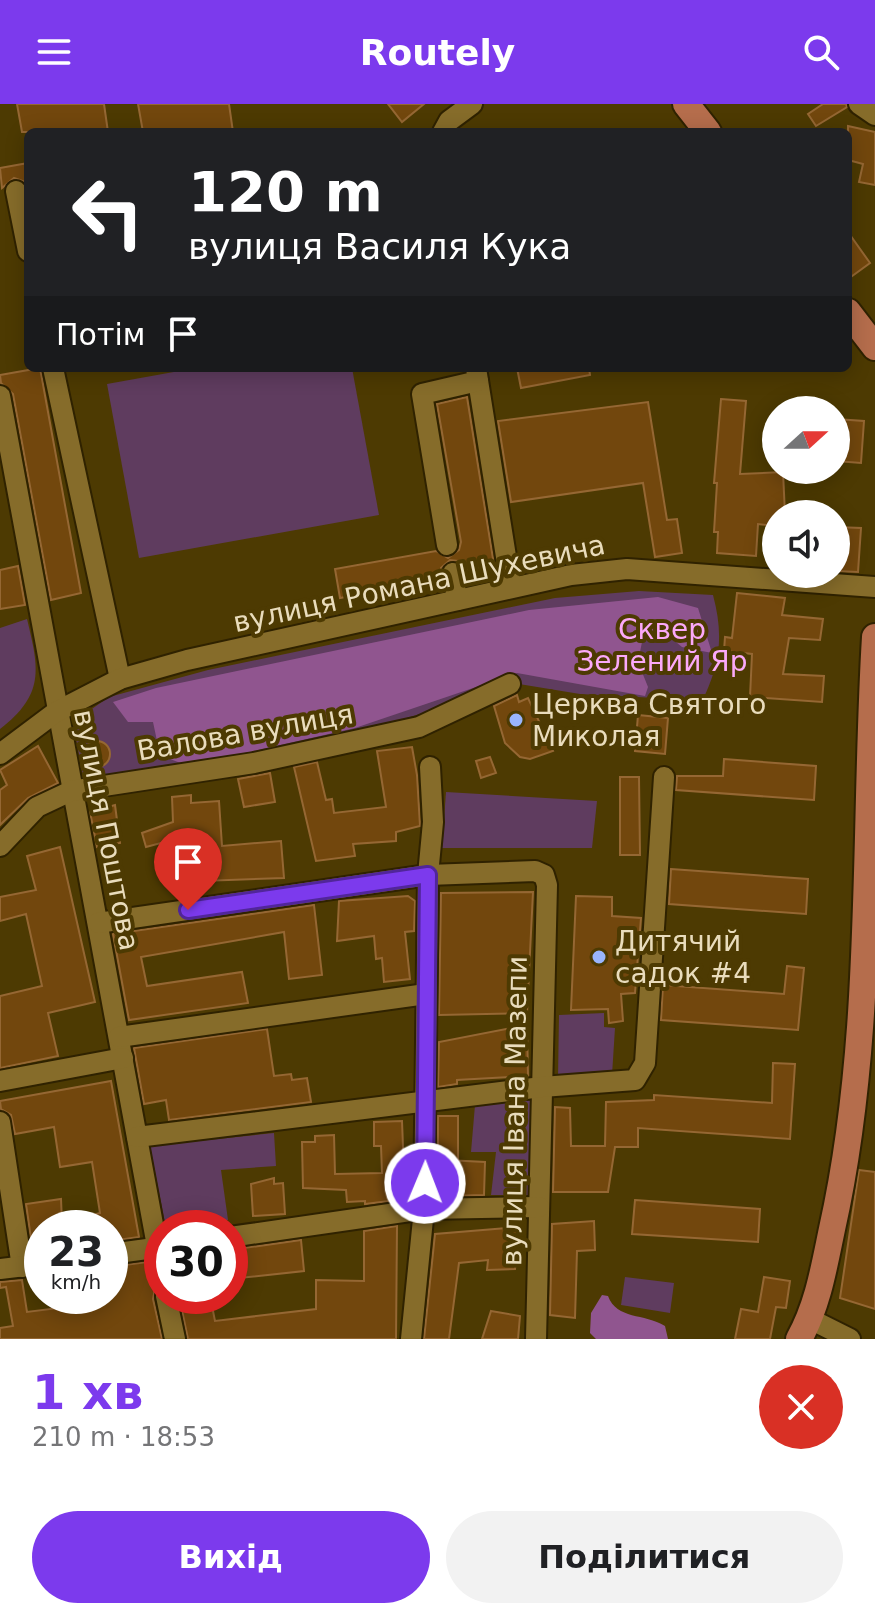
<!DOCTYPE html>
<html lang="uk">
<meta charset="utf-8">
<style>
:root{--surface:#fff;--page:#f2f2f2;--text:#202124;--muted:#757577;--accent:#7c3aed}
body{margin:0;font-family:"DejaVu Sans",sans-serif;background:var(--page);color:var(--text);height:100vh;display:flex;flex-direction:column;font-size:30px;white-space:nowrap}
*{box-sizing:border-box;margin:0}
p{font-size:26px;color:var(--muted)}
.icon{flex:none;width:44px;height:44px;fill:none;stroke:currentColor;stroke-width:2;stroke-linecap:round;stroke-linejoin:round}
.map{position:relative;height:1235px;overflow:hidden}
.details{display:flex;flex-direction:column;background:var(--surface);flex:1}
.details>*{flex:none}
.hud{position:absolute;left:24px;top:24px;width:828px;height:244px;border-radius:12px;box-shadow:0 4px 20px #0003;background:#202124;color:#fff;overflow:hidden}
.needle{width:52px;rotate:69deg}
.fabs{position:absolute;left:762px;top:292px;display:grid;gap:16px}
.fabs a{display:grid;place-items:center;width:88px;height:88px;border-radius:50%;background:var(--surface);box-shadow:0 4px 20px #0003;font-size:40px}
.speed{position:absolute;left:24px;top:1106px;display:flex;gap:16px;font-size:40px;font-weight:700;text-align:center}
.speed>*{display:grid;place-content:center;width:104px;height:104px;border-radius:50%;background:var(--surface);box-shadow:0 4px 20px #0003;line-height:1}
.speed small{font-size:20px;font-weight:400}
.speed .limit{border:12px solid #d22;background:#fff;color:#111}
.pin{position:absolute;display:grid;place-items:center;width:68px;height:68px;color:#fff;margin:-82px -34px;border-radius:50% 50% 50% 0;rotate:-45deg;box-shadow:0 0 8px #0007}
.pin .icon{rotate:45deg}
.me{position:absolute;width:88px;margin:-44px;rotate:1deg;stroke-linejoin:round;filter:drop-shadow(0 0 6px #0008)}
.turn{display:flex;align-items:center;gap:28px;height:168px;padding:0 32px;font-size:36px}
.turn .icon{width:104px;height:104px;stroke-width:2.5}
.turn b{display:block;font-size:56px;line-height:68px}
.then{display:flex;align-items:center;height:76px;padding:0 32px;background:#0003;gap:16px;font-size:30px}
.round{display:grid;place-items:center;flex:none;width:84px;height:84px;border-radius:42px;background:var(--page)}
.summary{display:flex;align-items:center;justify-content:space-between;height:136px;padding:0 32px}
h1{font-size:48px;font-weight:800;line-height:60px;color:var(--accent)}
.button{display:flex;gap:16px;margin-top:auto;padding:16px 32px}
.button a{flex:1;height:92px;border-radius:48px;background:var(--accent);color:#fff;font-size:32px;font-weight:800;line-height:92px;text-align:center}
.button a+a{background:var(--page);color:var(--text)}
header{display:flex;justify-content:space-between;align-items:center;height:104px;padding:0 32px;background:var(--accent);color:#fff;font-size:36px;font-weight:800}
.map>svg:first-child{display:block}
.green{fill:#5f3c5f}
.forest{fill:#90558f}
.building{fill:#72470d;stroke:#956733;stroke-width:2}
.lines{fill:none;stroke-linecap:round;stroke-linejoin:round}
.minor-casing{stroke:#2f2200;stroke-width:24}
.major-casing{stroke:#2f2200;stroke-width:30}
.minor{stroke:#866c2a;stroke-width:20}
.major{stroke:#b56d4c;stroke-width:26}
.route-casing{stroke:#51269a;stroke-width:20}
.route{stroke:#7c3aed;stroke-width:14}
.poi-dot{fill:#99b5fd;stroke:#4d3a02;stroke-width:3}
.labels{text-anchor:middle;stroke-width:8;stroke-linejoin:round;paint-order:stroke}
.street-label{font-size:28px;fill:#e9dcbc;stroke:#4d3a02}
.park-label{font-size:28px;fill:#fba9f9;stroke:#4d3a02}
.poi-label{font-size:28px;fill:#e9dcbc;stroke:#4d3a02;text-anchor:start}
</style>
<header><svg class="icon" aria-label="menu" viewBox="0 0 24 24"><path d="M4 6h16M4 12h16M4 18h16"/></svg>Routely<svg class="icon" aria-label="search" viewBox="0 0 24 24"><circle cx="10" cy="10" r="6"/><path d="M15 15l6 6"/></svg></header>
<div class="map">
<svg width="875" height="1235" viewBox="0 0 875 1235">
<rect width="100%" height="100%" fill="#4d3a02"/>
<g class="green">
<polygon points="196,264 352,264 379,411 139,454 107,280"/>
<path d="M 639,487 L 713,491 C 723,528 721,556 705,591 L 694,596 L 580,590 L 519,580 L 288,650 L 84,677 L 73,618 L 109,593 L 208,566 L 555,494 Z"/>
<path d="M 27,515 C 39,565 45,590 0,625 L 0,524 Z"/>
<polygon points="446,688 597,697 592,744 442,744"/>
<polygon points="604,909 604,923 615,924 612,971 558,974 559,911"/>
<polygon points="536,996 530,1091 491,1091 496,1048 471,1048 475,1001"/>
<polygon points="274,1029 276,1062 221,1066 228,1116 166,1124 150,1042"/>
<polygon points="625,1173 674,1179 670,1209 621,1201"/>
</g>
<g class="forest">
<polygon points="658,493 698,504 712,549 682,543 665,529 643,533 638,558 648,583 645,592 517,569 355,624 188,662 160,651 153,618 128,618 113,598 156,584 529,506"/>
<path d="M 602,1191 L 608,1192 C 617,1216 644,1209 665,1222 L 668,1235 L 596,1235 L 590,1229 L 591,1209 Z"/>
</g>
<g class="building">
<polygon points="17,0 104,0 108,28 22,28"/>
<polygon points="138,0 229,0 233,28 143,28"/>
<polygon points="388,0 424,0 402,18"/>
<polygon points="823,0 846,0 847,3 816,22 808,10"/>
<polygon points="848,22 875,28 875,81 859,78 863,60 848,56"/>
<polygon points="28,59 28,79 14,74 2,84 0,64"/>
<polygon points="848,128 870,159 848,175"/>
<polygon points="40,264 81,489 51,496 13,290 1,279 0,271"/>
<polygon points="517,264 589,264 590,271 521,284"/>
<polygon points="467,293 494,461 466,466 458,457 450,456 441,464 441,475 340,494 335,465 436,447 448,454 459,446 461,438 437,300"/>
<polygon points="721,295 746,297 740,370 783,368 785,410 776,410 776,422 758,420 756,452 717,449 718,428 714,428 717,379 714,379"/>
<polygon points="648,298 667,416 677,415 682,449 655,453 643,379 511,398 498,317"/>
<polygon points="836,315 864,317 861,359 836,357"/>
<polygon points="836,423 861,424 858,468 836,467"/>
<polygon points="18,462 25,501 0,505 0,466"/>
<polygon points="737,489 785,494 782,511 823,515 820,536 789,534 783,570 824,572 822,598 750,593 752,550 724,547 725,533 732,534"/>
<polygon points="517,591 519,598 528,594 553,647 530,655 520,653 505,639 494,602"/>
<polygon points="638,611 668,614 665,650 635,647"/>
<circle cx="97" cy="650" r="13"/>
<polygon points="38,642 58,679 28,694 0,721 0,686 7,681 0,666"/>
<polygon points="412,643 417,671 420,722 396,728 396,737 353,740 355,752 316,757 294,663 317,658 326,696 332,695 334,709 386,703 377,647"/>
<polygon points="490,653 496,669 481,674 476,657"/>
<polygon points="724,655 816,662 814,696 676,686 677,672 723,672"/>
<polygon points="270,669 275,698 244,703 238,675"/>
<polygon points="620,673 639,673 640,751 620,751"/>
<polygon points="191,691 191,699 219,697 222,742 281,737 284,774 174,778 172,736 146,743 142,729 173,718 172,693"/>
<polygon points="115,701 120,739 97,743 90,708"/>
<polygon points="60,743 95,898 48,909 58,952 0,964 0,892 42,882 26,810 0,817 0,793 36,786 27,752"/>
<polygon points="671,765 808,775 806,810 669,800"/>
<polygon points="533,788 527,909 439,911 441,789"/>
<polygon points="408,792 415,797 414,827 405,828 410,875 384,878 382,854 376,855 374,832 337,837 339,797"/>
<polygon points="576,792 612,793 612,812 641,814 635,889 621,890 623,917 609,919 608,905 571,906"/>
<polygon points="314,801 322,871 289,875 284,828 141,853 147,882 242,868 248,899 129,916 113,830"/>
<polygon points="787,862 804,864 798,926 661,916 663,881 784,890"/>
<polygon points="527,921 528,972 457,976 457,980 438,983 439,938"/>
<polygon points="267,925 274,972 291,970 292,976 307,974 311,998 169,1016 166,996 144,1000 134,944"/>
<polygon points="773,959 795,960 790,1035 638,1024 638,1043 615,1043 608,1088 553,1088 555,1003 570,1004 571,1042 605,1042 606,998 654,996 654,991 772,999"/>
<polygon points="111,977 139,1133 110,1137 110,1124 42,1124 42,1147 33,1148 26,1100 61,1095 62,1119 100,1109 92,1058 60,1063 54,1023 15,1030 11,1011 1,1005 0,997"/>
<polygon points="438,1012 458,1012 458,1057 438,1055"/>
<polygon points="402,1017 405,1095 365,1100 365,1097 347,1098 346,1086 303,1084 302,1038 315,1038 315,1032 334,1031 335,1070 382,1069 381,1042 374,1042 374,1018"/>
<polygon points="446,1056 485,1058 484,1091 445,1092"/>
<polygon points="859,1066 875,1068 875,1205 840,1194"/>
<polygon points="274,1074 274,1080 283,1079 285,1110 253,1112 251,1080"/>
<polygon points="635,1096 760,1105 758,1138 632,1130"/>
<polygon points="594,1117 595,1146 577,1147 575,1214 550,1211 552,1120"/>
<polygon points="397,1122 396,1235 188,1235 179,1192 210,1192 215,1217 316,1205 316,1176 364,1177 364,1127"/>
<polygon points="520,1123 515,1165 487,1166 488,1156 459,1159 449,1235 424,1235 435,1130"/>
<polygon points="301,1136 304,1167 230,1175 230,1146"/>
<polygon points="147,1158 149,1172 156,1180 153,1195 162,1235 0,1235 0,1224 13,1222 6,1183 0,1184 0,1178 22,1176 27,1208 75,1202 74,1192 110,1192 110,1163"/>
<polygon points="764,1173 790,1177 786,1204 776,1203 770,1235 735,1235 741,1205 758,1208"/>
<polygon points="491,1207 520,1212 518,1235 482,1235"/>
</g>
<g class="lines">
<defs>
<g id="minor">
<polyline points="859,0 875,11"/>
<polyline points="443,28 449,17 472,0"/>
<polyline points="16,87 28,147"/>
<polyline points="53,264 120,575"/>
<polyline points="476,264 511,484"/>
<polyline points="0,292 162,1169"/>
<polyline points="447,441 422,290 478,277"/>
<polyline points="453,469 457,496"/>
<polyline points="0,650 56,608 120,575 187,556 571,471 627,465 875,483"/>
<polyline points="0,742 37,703 71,687 254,659 419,623 510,580"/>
<polyline points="98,819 428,771 535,767 544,771 547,781 536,1235"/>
<polyline points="119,933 426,890"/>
<polyline points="0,977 123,954"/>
<polyline points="0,1018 22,1163"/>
<polyline points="137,1033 542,983 635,976 645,959 664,673"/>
<polyline points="230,1133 424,1105 539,1103"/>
<polyline points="110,1150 162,1143"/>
<polyline points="0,1165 42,1160"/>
<polyline points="166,1192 175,1235"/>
<polyline points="810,1215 850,1235"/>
<polyline points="411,1235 424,1105 428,771 433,718 430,663"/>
</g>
<g id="major">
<polyline points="686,0 708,28"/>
<polyline points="848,208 875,243"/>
<path d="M 799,1235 C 818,1201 824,1163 832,1125 C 875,932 863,729 875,533"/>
</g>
</defs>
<use href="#minor" class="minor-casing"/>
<use href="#major" class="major-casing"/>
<use href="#minor" class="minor"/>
<use href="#major" class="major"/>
</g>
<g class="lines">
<defs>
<polyline id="route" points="188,806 428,771 425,1079"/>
</defs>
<use href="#route" class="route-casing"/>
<use href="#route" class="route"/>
</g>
<g class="poi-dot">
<circle cx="516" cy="616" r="8"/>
<circle cx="599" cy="853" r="8"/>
</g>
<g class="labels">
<g class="street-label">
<text transform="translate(419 479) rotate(-12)" y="10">вулиця Романа Шухевича</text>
<text transform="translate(245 628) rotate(-10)" y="10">Валова вулиця</text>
<text transform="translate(107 726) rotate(79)" y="10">вулиця Поштова</text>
<text transform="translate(514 1007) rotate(-89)" y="10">вулиця Івана Мазепи</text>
</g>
<g class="park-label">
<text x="662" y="535">Сквер<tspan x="662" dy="32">Зелений Яр</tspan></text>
</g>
<g class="poi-label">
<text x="532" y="610">Церква Святого<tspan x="532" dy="32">Миколая</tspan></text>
<text x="615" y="847">Дитячий<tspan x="615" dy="32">садок #4</tspan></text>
</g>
</g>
</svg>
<div class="fabs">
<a><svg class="needle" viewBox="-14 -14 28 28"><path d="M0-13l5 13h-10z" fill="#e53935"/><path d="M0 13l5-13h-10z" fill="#757577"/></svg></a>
<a><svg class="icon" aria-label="sound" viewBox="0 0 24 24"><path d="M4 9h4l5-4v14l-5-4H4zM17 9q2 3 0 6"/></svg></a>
</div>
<div class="speed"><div>23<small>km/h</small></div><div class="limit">30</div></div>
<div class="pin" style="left:188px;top:806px;background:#d93025"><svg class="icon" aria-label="arrive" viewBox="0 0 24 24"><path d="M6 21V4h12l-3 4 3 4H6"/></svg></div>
<svg class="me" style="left:425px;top:1079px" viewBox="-20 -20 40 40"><circle r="17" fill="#7c3aed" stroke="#fff" stroke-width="3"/><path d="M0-11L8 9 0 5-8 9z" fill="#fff"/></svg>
<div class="hud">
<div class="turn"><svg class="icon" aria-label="left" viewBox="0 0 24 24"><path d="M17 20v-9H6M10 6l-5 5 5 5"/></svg><div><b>120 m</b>вулиця Василя Кука</div></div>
<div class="then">Потім<svg class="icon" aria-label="arrive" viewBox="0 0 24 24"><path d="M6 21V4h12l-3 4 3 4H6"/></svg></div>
</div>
</div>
<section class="details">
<div class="summary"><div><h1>1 хв</h1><p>210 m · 18:53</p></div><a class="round" style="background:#d93025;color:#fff"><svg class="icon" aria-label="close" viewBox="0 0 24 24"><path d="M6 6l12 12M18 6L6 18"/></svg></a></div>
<div class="button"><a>Вихід</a><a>Поділитися</a></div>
</section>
